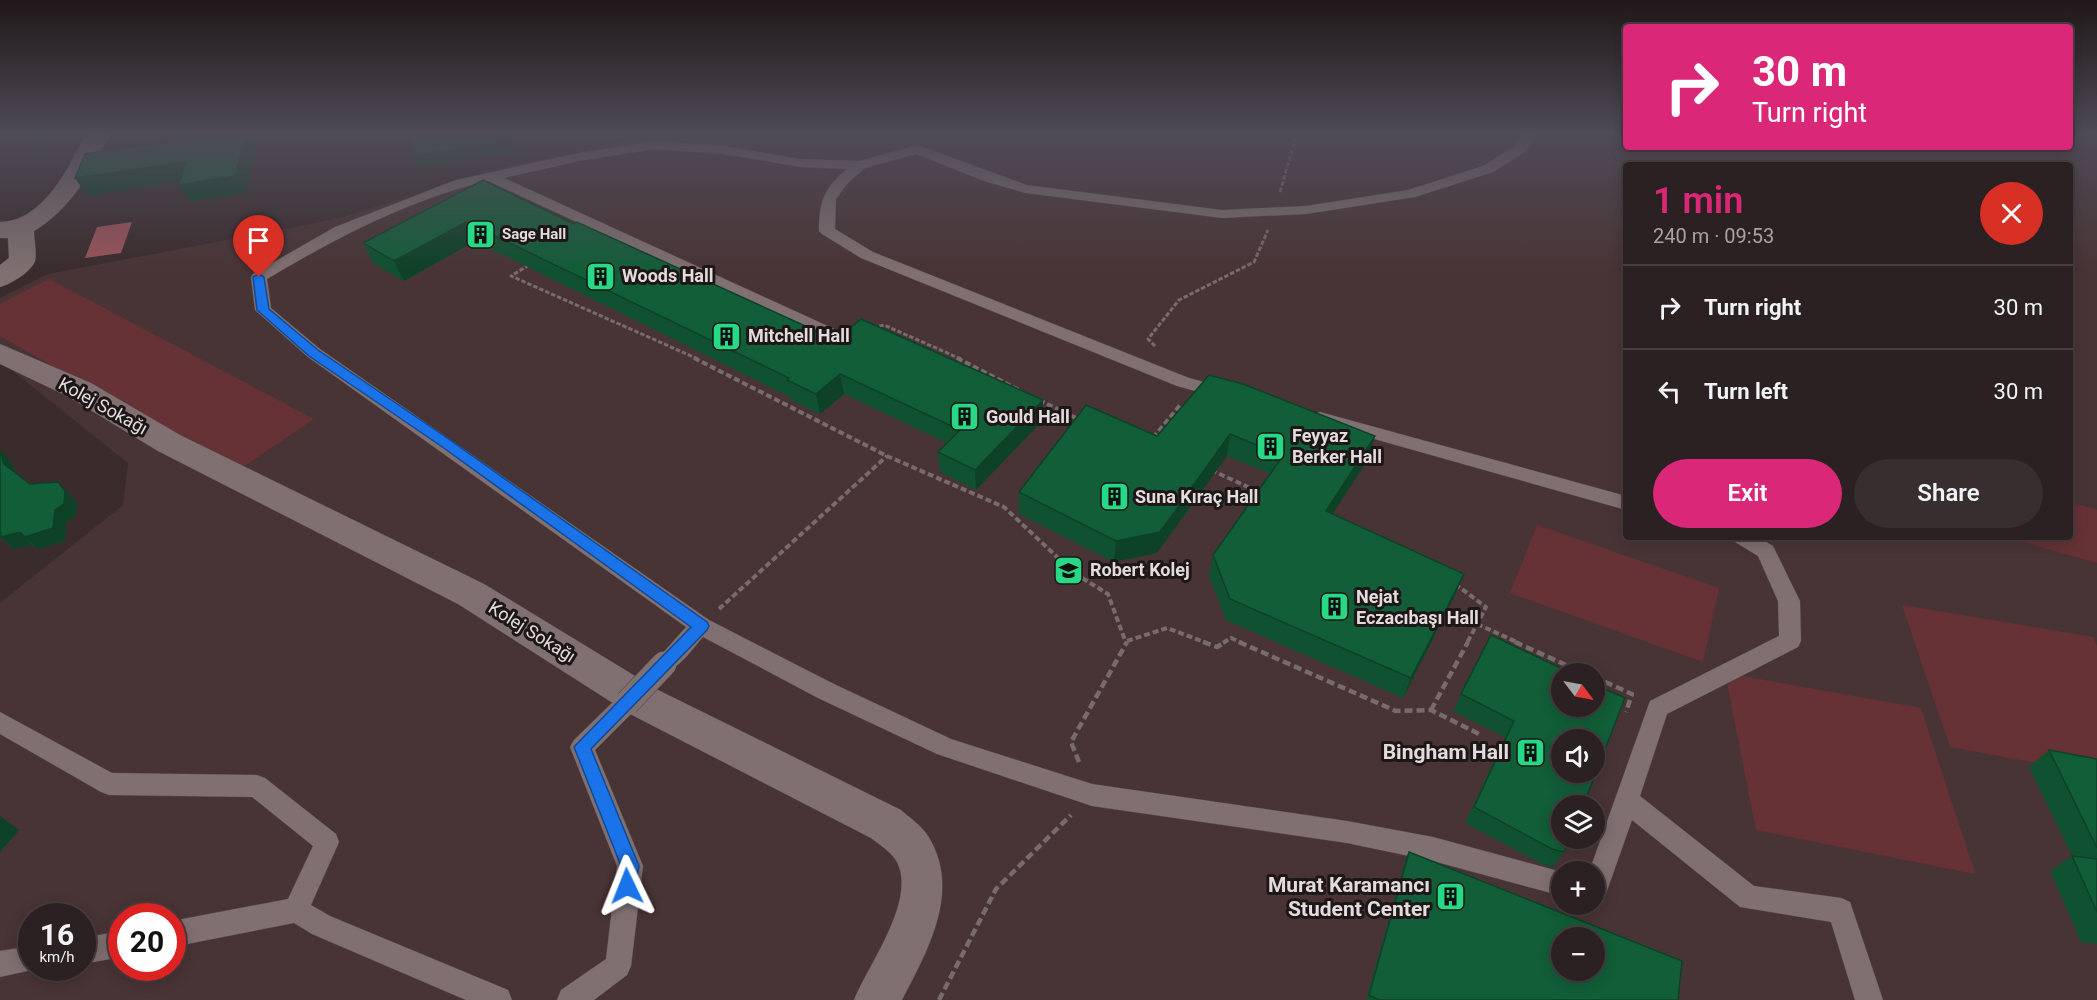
<!DOCTYPE html>
<meta charset="utf-8">
<style>
:root{--surface:#2c2122;--page:#382e2f;--text:#f1f3f6;--muted:#a6a3a5;--line:#483e40;--accent:#db2777}
body{margin:0;font-family:Roboto,sans-serif;background:var(--page);color:var(--text);height:100vh;display:flex;flex-direction:column;font-size:22px;white-space:nowrap}
*{box-sizing:border-box;margin:0}
p{font-size:20px;color:var(--muted)}
.icon{flex:none;width:33px;height:33px;fill:none;stroke:currentColor;stroke-width:2;stroke-linecap:round;stroke-linejoin:round}
.map{position:relative;flex:1;overflow:hidden}
.panel{position:absolute;left:1623px;top:162px;width:450px;height:378px;display:flex;flex-direction:column;background:var(--surface);border-radius:6px;box-shadow:0 3px 15px #0003,0 0 0 2px var(--line)}
.panel>*{flex:none}
.hud{position:absolute;left:1623px;top:24px;width:450px;height:126px;border-radius:6px;box-shadow:0 3px 15px #0003,0 0 0 2px var(--line);background:#db2777;color:#fff;overflow:hidden}
.needle{width:39px;rotate:122deg}
.controls{position:absolute;left:1551px;top:663px;display:grid;gap:12px}
.controls a{display:grid;place-items:center;width:54px;height:54px;border-radius:50%;background:var(--surface);box-shadow:0 3px 15px #0003,0 0 0 2px var(--line);font-size:30px}
.speed{position:absolute;left:18px;top:903px;display:flex;gap:12px;font-size:30px;font-weight:700;text-align:center}
.speed>*{display:grid;place-content:center;width:78px;height:78px;border-radius:50%;background:var(--surface);box-shadow:0 3px 15px #0003,0 0 0 2px var(--line);line-height:1}
.speed small{font-size:15px;font-weight:400}
.speed .limit{border:9px solid #d22;background:#fff;color:#111}
.pin{position:absolute;display:grid;place-items:center;width:51px;height:51px;color:#fff;margin:-62px -26px;border-radius:50% 50% 50% 0;rotate:-45deg;box-shadow:0 0 6px #0007}
.pin .icon{rotate:45deg}
.me{position:absolute;width:66px;margin:-33px;rotate:358deg;stroke-linejoin:round;filter:drop-shadow(0 0 4px #0008)}
.turn{display:flex;align-items:center;gap:21px;height:126px;padding:0 30px;font-size:27px}
.turn .icon{width:78px;height:78px;stroke-width:2.5}
.turn b{display:block;font-size:42px;line-height:51px}
.round{display:grid;place-items:center;flex:none;width:63px;height:63px;border-radius:32px;background:var(--page)}
.head{display:flex;align-items:center;justify-content:space-between;height:102px;padding:0 30px}
h1{font-size:36px;font-weight:600;line-height:45px;color:var(--accent)}
.cta{display:flex;gap:12px;margin-top:auto;padding:12px 30px}
.cta a{flex:1;height:69px;border-radius:36px;background:var(--accent);color:#fff;font-size:24px;font-weight:600;line-height:69px;text-align:center}
.cta a+a{background:var(--page);color:var(--text)}
ul{padding:0;list-style:none}
li{display:flex;align-items:center;gap:18px;height:84px;padding:0 30px;border-top:2px solid var(--line)}
li div{flex:1}
li b{display:block;font-size:22px}
li em{font-style:normal}
.map>svg:first-child{display:block}
.built{fill:#493435;fill-rule:evenodd}
.green{fill:#663236}
.water{fill:#9c545a}
.lines{fill:none;stroke-linecap:round;stroke-linejoin:round}
.lane-casing{stroke:#544848;stroke-width:1}
.street-casing{stroke:#544848;stroke-width:1}
.path-far2{stroke:#776b6b;stroke-width:3;stroke-dasharray:4.5 2;stroke-linecap:butt}
.path-far1{stroke:#776b6b;stroke-width:4;stroke-dasharray:6 3;stroke-linecap:butt}
.path{stroke:#776b6b;stroke-width:4.5;stroke-dasharray:8 4;stroke-linecap:butt}
.lane{fill:#807071;fill-rule:evenodd}
.street{fill:#807071;fill-rule:evenodd}
.lane-bridge-casing{stroke:#544848;stroke-width:26;stroke-linecap:butt}
.lane-bridge{stroke:#807071;stroke-width:25}
.wall{fill:#0f5130}
.shaded-wall{fill:#0d4227}
.building{fill:#125e38;stroke:#0d4227;stroke-width:1.5;fill-rule:evenodd}
.route{fill:#1a73e8;stroke:#114b97;stroke-width:1.5}
.labels{text-anchor:middle;stroke-width:6;stroke-linejoin:round;paint-order:stroke}
.far-poi-label{font-size:15px;font-weight:bold;fill:#e4dbdb;stroke:#1d1717;text-anchor:start}
.poi-label{font-size:18px;font-weight:bold;fill:#e4dbdb;stroke:#1d1717;text-anchor:start}
.street-label{font-size:18px;fill:#e4dbdb;stroke:#1d1717}
.near-poi-label{font-size:21px;font-weight:bold;fill:#e4dbdb;stroke:#1d1717;text-anchor:end}
</style>
<div class="map">
<svg width="2097" height="1000" viewBox="0 0 2097 1000">
<rect width="100%" height="100%" fill="#3a2c2d"/>
<path class="built" d="M 658,133 L 1626,133 L 1626,147 L 2070,147 L 2070,133 L 2097,133 L 2097,1000 L 0,1000 L 0,603 L 123,505 L 128,463 L 0,361 L 0,298 L 48,274 L 306,225 L 350,215 L 490,170 ZM 1626,165 L 2070,165 L 2070,537 L 1626,537 ZM 1562,674 L 1594,674 L 1594,706 L 1562,706 ZM 1562,740 L 1594,740 L 1594,772 L 1562,772 ZM 1562,806 L 1594,806 L 1594,838 L 1562,838 ZM 1562,872 L 1594,872 L 1594,904 L 1562,904 ZM 32,916 L 82,916 L 82,968 L 32,968 ZM 122,916 L 172,916 L 172,968 L 122,968 ZM 1562,938 L 1594,938 L 1594,970 L 1562,970 Z"/>
<g class="green">
<polygon points="49,279 314,419 237,471 0,336 0,304"/>
<polygon points="2070,502 2097,510 2097,563 2006,537 2070,537"/>
<polygon points="1537,525 1719,588 1703,662 1510,593"/>
<polygon points="1902,605 2093,637 2097,646 2097,774 1950,747"/>
<polygon points="1725,673 1921,708 1975,874 1756,830"/>
</g>
<polygon class="water" points="132,222 121,253 85,258 97,227"/>
<g class="lines">
<defs>
<g id="lane">
<path d="M 1523,133 L 1537,133 L 1526,151 L 1493,172 L 1415,197 L 1306,214 L 1222,218 L 1026,193 L 984,181 L 916,154 L 865,168 L 847,184 L 836,199 L 835,229 L 873,252 L 1189,378 L 1231,389 L 1234,393 L 1225,399 L 1177,386 L 861,258 L 822,234 L 819,231 C 819,202 824,187 847,169 L 801,167 L 723,154 L 654,149 L 579,161 L 504,178 L 843,333 L 845,337 L 837,342 L 488,181 C 410,199 336,238 267,279 L 271,308 L 320,349 L 709,620 L 834,684 L 951,739 L 1092,784 L 1347,821 L 1433,837 L 1562,872 L 1562,896 L 1433,861 L 1347,843 L 1092,806 L 937,754 L 818,698 L 703,637 C 691,650 675,677 656,670 L 653,664 L 686,627 L 308,357 L 255,310 L 251,277 L 253,274 L 335,227 L 456,180 L 579,153 L 654,141 L 723,146 L 801,159 L 860,161 L 917,145 L 1027,185 L 1222,210 L 1306,206 L 1408,190 L 1483,166 L 1516,145 Z"/>
<polygon points="1320,412 1626,496 1626,510 1314,422 1311,418 1314,414"/>
<polygon points="1732,537 1758,537 1773,546 1800,601 1801,641 1798,647 1667,714 1640,796 1754,886 1841,898 1850,902 1883,1000 1855,1000 1831,922 1740,907 1632,820 1603,902 1594,905 1592,904 1594,904 1594,872 1589,872 1650,701 1779,636 1778,601 1758,556 1735,542"/>
<polygon points="627,693 635,696 638,703 635,710 595,750 643,866 631,966 627,975 594,1000 557,1000 561,990 606,959 617,866 570,747 574,740 619,696"/>
<polygon points="0,712 112,773 257,775 265,778 336,834 339,842 311,905 330,916 508,990 512,1000 466,1000 312,934 294,923 172,947 172,921 288,899 313,846 252,797 109,795 101,792 0,734"/>
<polygon points="122,931 122,957 82,964 82,938"/>
<polygon points="32,946 32,968 41,968 0,977 0,951"/>
</g>
<g id="street">
<path d="M 86,133 L 110,133 C 92,171 71,209 34,231 C 34,240 37,253 35,261 C 31,272 11,284 0,287 L 0,265 L 9,258 L 8,238 L 0,238 L 0,222 C 43,222 70,166 86,133 Z"/>
<path d="M 0,344 L 91,383 L 180,435 L 484,584 L 658,690 L 901,810 C 910,818 921,825 928,836 C 962,890 928,950 902,1000 L 854,1000 C 868,965 915,903 898,864 C 893,853 880,845 871,838 L 630,714 L 458,604 L 158,451 L 69,397 L 0,364 Z"/>
</g>
</defs>
<use href="#lane" class="lane-casing"/>
<use href="#street" class="street-casing"/>
<g class="path-far2">
<polyline points="1280,192 1297,133"/>
<polyline points="529,265 511,276 698,359"/>
<polyline points="873,328 884,325 961,359"/>
<polyline points="1155,346 1148,339 1179,300 1254,262 1268,230"/>
</g>
<g class="path-far1">
<polyline points="694,358 887,456 1004,507 1074,573 1108,594 1126,643"/>
<polyline points="957,358 1019,390"/>
<polyline points="1039,400 1080,420"/>
<polyline points="1153,438 1181,404"/>
<polyline points="1211,470 1261,493"/>
<polyline points="1455,584 1486,607 1467,643"/>
<polyline points="719,609 887,456"/>
<polyline points="1477,624 1519,643"/>
<polyline points="1127,641 1167,628 1207,643"/>
<polyline points="1223,643 1231,638 1242,643"/>
</g>
<g class="path">
<polyline points="1203,642 1217,647 1225,642"/>
<polyline points="1239,642 1396,711 1431,710 1481,735"/>
<polyline points="1515,642 1586,674"/>
<polyline points="1594,677 1632,694 1626,712"/>
<polyline points="1431,710 1468,642"/>
<polyline points="1079,762 1071,742 1127,642"/>
<polyline points="939,1000 996,889 1071,815"/>
</g>
<use href="#lane" class="lane"/>
<use href="#street" class="street"/>
<defs>
<polyline id="lane-bridge" points="627,703 664,664"/>
</defs>
<use href="#lane-bridge" class="lane-bridge-casing"/>
<use href="#lane-bridge" class="lane-bridge"/>
</g>
<g class="wall">
<polygon points="0,133 71,133 72,137 32,147 24,136"/>
<polygon points="483,180 574,224 836,340 1043,400 1043,420 976,490 940,472 938,452 947,443 844,394 820,414 791,400 790,397 475,241 404,281 373,263 363,243"/>
<polygon points="1209,375 1369,458 1332,514 1455,595 1403,698 1226,620 1209,576 1213,555 1271,474 1227,456 1157,553 1114,562 1019,514 1019,492 1157,436"/>
<polygon points="0,450 12,463 15,472 30,484 69,494 77,503 75,516 66,522 65,541 37,549 32,545 13,549 0,537"/>
<polygon points="1491,635 1564,852 1553,867 1542,864 1465,823 1505,737 1453,711"/>
<polygon points="2049,750 2097,759 2097,944 2081,942 2050,871 2072,856 2029,767"/>
<polygon points="1409,852 1678,1000 1366,1000 1406,858"/>
</g>
<g class="shaded-wall">
<polygon points="22,133 71,133 72,137 32,147"/>
<polygon points="247,133 253,133 258,143 245,193 190,202 179,185"/>
<polygon points="512,133 516,133 517,151 420,167 415,156"/>
<polygon points="186,162 196,179 87,196 75,178"/>
<polygon points="466,222 475,241 404,281 394,261"/>
<polygon points="840,374 844,394 820,414 816,394"/>
<polygon points="1043,400 1043,420 976,490 975,470"/>
<polygon points="1230,434 1227,456 1157,553 1114,562 1116,541"/>
<polygon points="1375,436 1369,458 1320,533 1326,511"/>
<polygon points="1,451 12,463 16,476 4,464"/>
<polygon points="58,482 77,503 75,516 66,522 65,541 37,549 25,537"/>
<polygon points="20,532 32,545 13,549 1,537"/>
<polygon points="1464,574 1455,595 1403,698 1411,678"/>
<polygon points="0,816 19,830 0,852"/>
</g>
<g class="building">
<polygon points="211,133 247,133 235,176 179,185 186,162 75,178 85,154 204,136"/>
<polygon points="411,133 512,133 513,139 415,156"/>
<polygon points="483,180 574,224 577,222 836,340 861,319 1043,400 975,470 938,452 960,430 840,374 816,394 787,380 789,378 466,222 394,261 363,243"/>
<polygon points="1209,375 1243,384 1375,436 1326,511 1464,574 1411,678 1230,599 1213,555 1283,456 1230,434 1160,532 1116,541 1019,492 1086,405 1157,436"/>
<polygon points="0,450 4,464 30,484 58,482 65,491 64,504 55,510 53,528 25,537 20,532 1,537 1,532 0,532"/>
<path d="M 1491,635 L 1573,674 L 1562,674 L 1562,706 L 1594,706 L 1594,684 L 1625,698 L 1583,806 L 1562,806 L 1562,838 L 1570,838 L 1564,852 L 1552,849 L 1474,807 L 1514,721 L 1461,694 ZM 1562,740 L 1594,740 L 1594,772 L 1562,772 Z"/>
<polygon points="2049,750 2097,759 2097,848"/>
<path d="M 1409,852 L 1682,961 L 1678,1000 L 1379,1000 L 1369,995 ZM 1562,938 L 1594,938 L 1594,970 L 1562,970 Z"/>
<polygon points="2072,856 2097,859 2097,912"/>
</g>
<linearGradient id="sky" x2="0" y2="1"><stop stop-color="#201819"/><stop offset="0.49" stop-color="#4f4b57"/><stop offset="1" stop-color="#4f4b57" stop-opacity="0"/></linearGradient>
<rect width="2097" height="273" fill="url(#sky)"/>
<polygon class="route" points="259,274 264,277 269,309 318,350 450,440 707,622 709,626 707,630 591,749 639,866 634,892 627,895 621,892 618,886 621,866 574,747 691,627 441,446 309,356 257,310 253,277"/>
<defs>
<symbol id="building-square" viewBox="-11 -11 22 22"><rect x="-9" y="-9" width="18" height="18" rx="4" fill="#27d885" stroke="#1d1717"/><path d="M-4-6H4V6H1V3H-1V6H-4ZM-2.5-4.3h1.7v1.8h-1.7ZM.8-4.3h1.7v1.8H.8ZM-2.5-1h1.7V.8h-1.7ZM.8-1h1.7V.8H.8Z" fill="#111"/></symbol>
<symbol id="school-square" viewBox="-11 -11 22 22"><rect x="-9" y="-9" width="18" height="18" rx="4" fill="#27d885" stroke="#1d1717"/><path d="M0-5L7-2L0 1L-7-2ZM-4 1L0 2.5L4 1V4Q0 6-4 4Z" fill="#111"/></symbol>
</defs>
<g fill-rule="evenodd">
<use href="#building-square" x="464" y="218" width="33" height="33"/>
<use href="#building-square" x="584" y="260" width="33" height="33"/>
<use href="#building-square" x="710" y="320" width="33" height="33"/>
<use href="#building-square" x="948" y="400" width="33" height="33"/>
<use href="#building-square" x="1254" y="430" width="33" height="33"/>
<use href="#building-square" x="1098" y="480" width="33" height="33"/>
<use href="#school-square" x="1052" y="554" width="33" height="33"/>
<use href="#building-square" x="1318" y="590" width="33" height="33"/>
<use href="#building-square" x="1514" y="736" width="33" height="33"/>
<use href="#building-square" x="1434" y="880" width="33" height="33"/>
</g>
<g class="labels">
<g class="far-poi-label">
<text x="502" y="239">Sage Hall</text>
</g>
<g class="poi-label">
<text x="622" y="282">Woods Hall</text>
<text x="748" y="342">Mitchell Hall</text>
<text x="986" y="423">Gould Hall</text>
<text x="1292" y="442">Feyyaz<tspan x="1292" dy="21">Berker Hall</tspan></text>
<text x="1135" y="503">Suna Kıraç Hall</text>
<text x="1090" y="576">Robert Kolej</text>
<text x="1356" y="603">Nejat<tspan x="1356" dy="21">Eczacıbaşı Hall</tspan></text>
</g>
<g class="street-label">
<text transform="translate(103 406) rotate(29)" y="6">Kolej Sokağı</text>
<text transform="translate(532 632) rotate(32)" y="6">Kolej Sokağı</text>
</g>
<g class="near-poi-label">
<text x="1509" y="759">Bingham Hall</text>
<text x="1430" y="892">Murat Karamancı<tspan x="1430" dy="24">Student Center</tspan></text>
</g>
</g>
</svg>
<div class="controls">
<a><svg class="needle" viewBox="-14 -14 28 28"><path d="M0-13l5 13h-10z" fill="#e53935"/><path d="M0 13l5-13h-10z" fill="#a6a3a5"/></svg></a>
<a><svg class="icon" aria-label="sound" viewBox="0 0 24 24"><path d="M4 9h4l5-4v14l-5-4H4zM17 9q2 3 0 6"/></svg></a>
<a><svg class="icon" aria-label="layers" viewBox="0 0 24 24"><path d="M12 4l9 5-9 5-9-5zM3 14l9 5 9-5"/></svg></a>
<a>+</a>
<a>−</a>
</div>
<div class="speed"><div>16<small>km/h</small></div><div class="limit">20</div></div>
<div class="pin" style="left:259px;top:277px;background:#d93025"><svg class="icon" aria-label="arrive" viewBox="0 0 24 24"><path d="M6 21V4h12l-3 4 3 4H6"/></svg></div>
<svg class="me" style="left:627px;top:886px" viewBox="-20 -20 40 40"><path d="M0-17L14 15 0 8-14 15z" fill="#1a73e8" stroke="#fff" stroke-width="4"/></svg>
<div class="hud">
<div class="turn"><svg class="icon" aria-label="right" viewBox="0 0 24 24"><path d="M7 20v-9h11M14 6l5 5-5 5"/></svg><div><b>30 m</b>Turn right</div></div>
</div>
<section class="panel">
<div class="head"><div><h1>1 min</h1><p>240 m · 09:53</p></div><a class="round" style="background:#d93025;color:#fff"><svg class="icon" aria-label="close" viewBox="0 0 24 24"><path d="M6 6l12 12M18 6L6 18"/></svg></a></div>
<ul>
<li><svg class="icon" aria-label="right" viewBox="0 0 24 24"><path d="M7 20v-9h11M14 6l5 5-5 5"/></svg><div><b>Turn right</b></div><em>30 m</em></li>
<li><svg class="icon" aria-label="left" viewBox="0 0 24 24"><path d="M17 20v-9H6M10 6l-5 5 5 5"/></svg><div><b>Turn left</b></div><em>30 m</em></li>
</ul>
<div class="cta"><a>Exit</a><a>Share</a></div>
</section>
</div>
